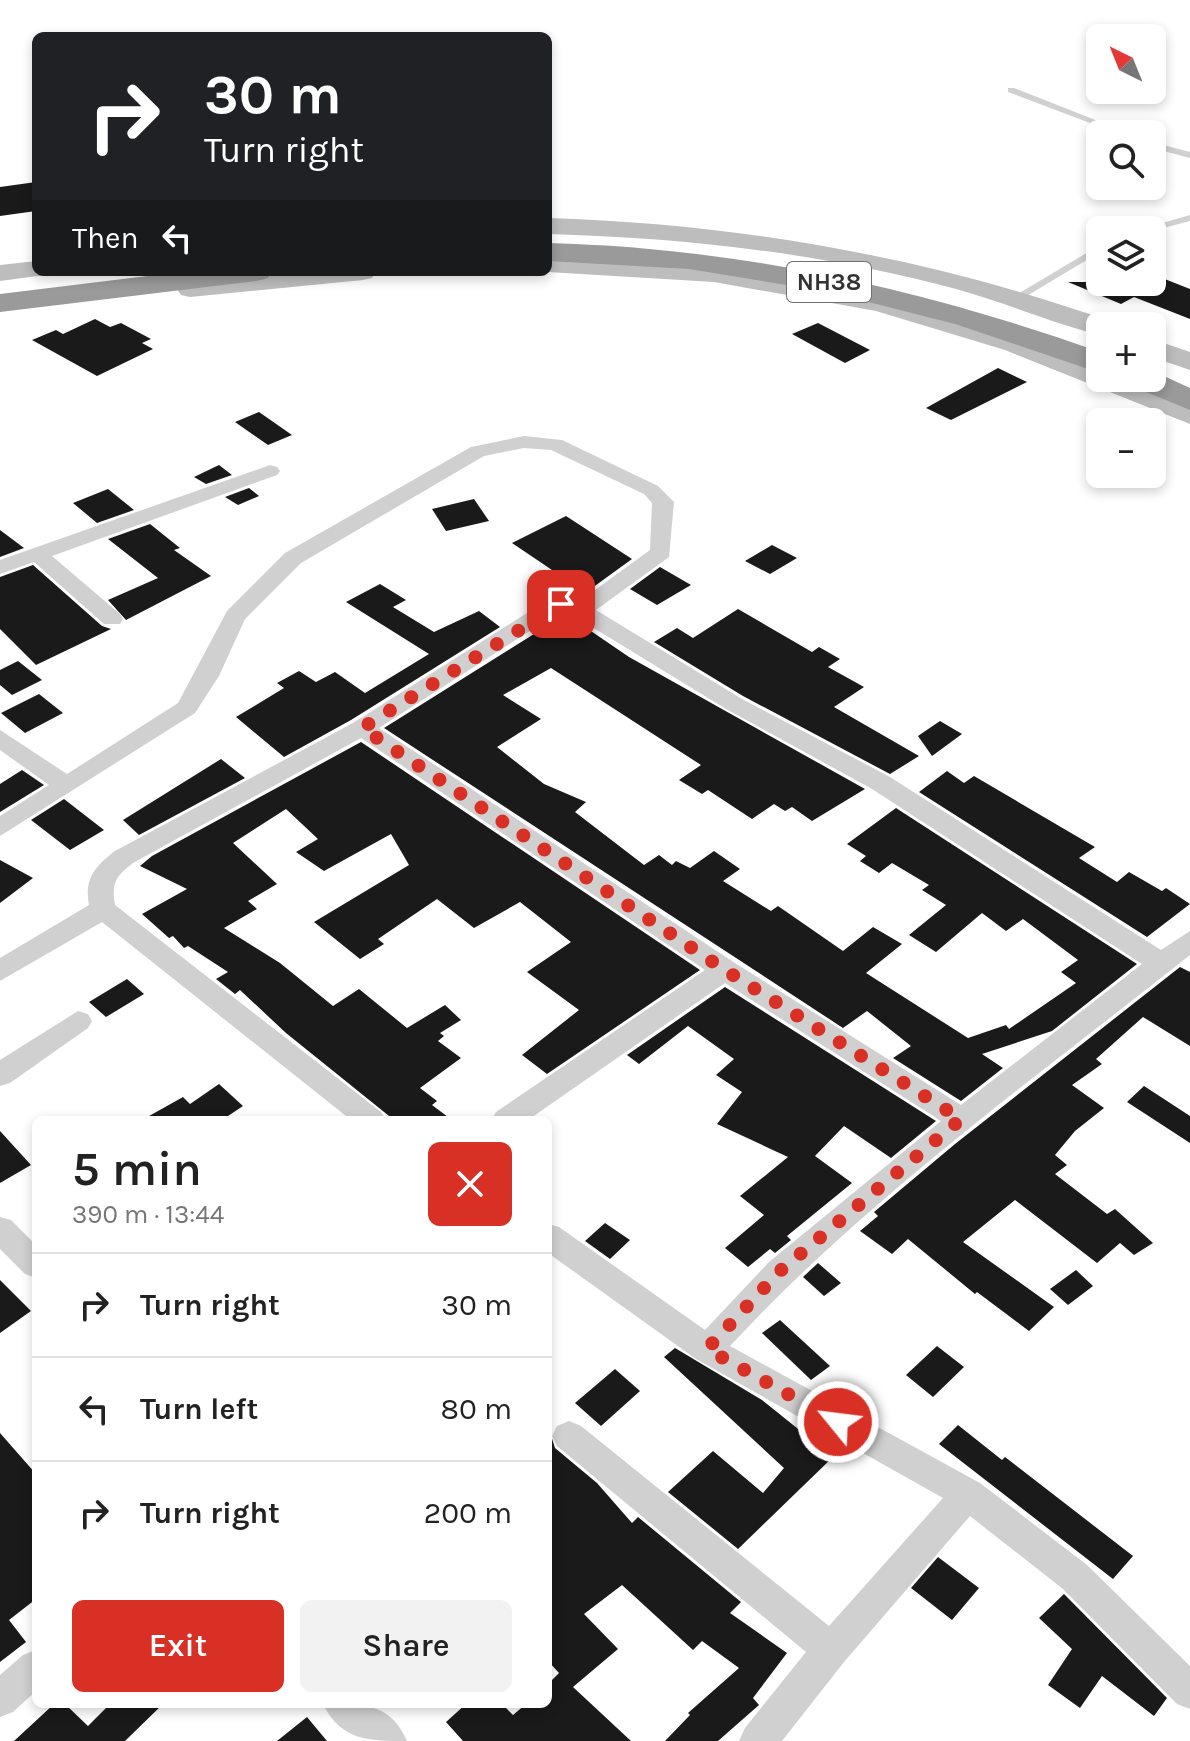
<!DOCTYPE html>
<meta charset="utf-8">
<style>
:root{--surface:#fff;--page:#f2f2f2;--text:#222;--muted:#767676;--line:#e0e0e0;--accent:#d93025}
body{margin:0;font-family:Karla,sans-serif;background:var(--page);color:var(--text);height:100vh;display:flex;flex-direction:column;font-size:30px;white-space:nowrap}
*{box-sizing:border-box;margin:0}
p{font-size:26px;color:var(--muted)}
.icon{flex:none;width:44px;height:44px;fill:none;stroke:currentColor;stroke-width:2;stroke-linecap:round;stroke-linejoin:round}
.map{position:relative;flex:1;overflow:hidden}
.panel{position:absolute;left:32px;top:1116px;width:520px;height:592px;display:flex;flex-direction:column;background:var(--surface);border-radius:12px;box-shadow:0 4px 12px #0003}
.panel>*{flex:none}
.top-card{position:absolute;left:32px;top:32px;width:520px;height:244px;border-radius:12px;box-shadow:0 4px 12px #0003;background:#202124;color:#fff;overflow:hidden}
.needle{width:52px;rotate:317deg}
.buttons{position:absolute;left:1086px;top:24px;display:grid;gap:16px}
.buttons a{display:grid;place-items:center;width:80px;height:80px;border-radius:12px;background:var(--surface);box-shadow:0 4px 12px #0003;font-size:40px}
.pin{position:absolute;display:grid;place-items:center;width:68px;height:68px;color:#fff;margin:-34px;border-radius:16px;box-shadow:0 4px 12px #0006}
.me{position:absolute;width:88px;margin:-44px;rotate:299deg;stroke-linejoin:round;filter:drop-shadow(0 0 6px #0008)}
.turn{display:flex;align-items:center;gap:28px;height:168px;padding:0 40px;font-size:36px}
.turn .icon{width:104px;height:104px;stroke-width:2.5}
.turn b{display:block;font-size:56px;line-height:68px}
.then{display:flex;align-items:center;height:76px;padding:0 40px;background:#0003;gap:16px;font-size:30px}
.round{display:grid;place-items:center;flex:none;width:84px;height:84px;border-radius:12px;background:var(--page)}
.overview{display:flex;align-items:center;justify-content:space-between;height:136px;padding:0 40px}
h1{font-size:48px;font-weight:600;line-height:60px}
.primary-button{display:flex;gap:16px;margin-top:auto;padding:16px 40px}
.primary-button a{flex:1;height:92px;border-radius:12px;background:var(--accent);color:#fff;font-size:32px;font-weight:600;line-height:92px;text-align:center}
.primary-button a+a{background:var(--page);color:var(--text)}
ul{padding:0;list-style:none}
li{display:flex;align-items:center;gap:24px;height:104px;padding:0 40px;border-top:2px solid var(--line)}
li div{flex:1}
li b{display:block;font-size:30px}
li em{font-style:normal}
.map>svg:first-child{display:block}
.building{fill:#1a1a1a}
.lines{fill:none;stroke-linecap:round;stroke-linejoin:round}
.lane{fill:#d0d0d0;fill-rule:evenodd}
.street{fill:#d0d0d0;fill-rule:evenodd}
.secondary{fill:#bdbdbd;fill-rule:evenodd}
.highway{fill:#9a9a9a;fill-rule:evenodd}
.route{stroke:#d93025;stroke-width:14;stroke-dasharray:0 25.2}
.labels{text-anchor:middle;stroke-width:8;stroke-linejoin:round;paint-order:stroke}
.shield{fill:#fff;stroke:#707070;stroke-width:2}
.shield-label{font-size:24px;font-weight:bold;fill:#333}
</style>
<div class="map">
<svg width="1190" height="1741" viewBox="0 0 1190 1741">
<rect width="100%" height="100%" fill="#fff"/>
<g class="building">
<polygon points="36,182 36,211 0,216 0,187"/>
<polygon points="1152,274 1190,289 1190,319 1134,297 1121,304 1068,282 1152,282"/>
<polygon points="95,319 110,327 121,323 151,339 142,343 153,349 97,376 32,340 56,330 63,334"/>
<polygon points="818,323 870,350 845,363 792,334"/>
<polygon points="998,368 1027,382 951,420 926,408"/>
<polygon points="259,412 292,435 268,445 235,422"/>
<polygon points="219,465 232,475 206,484 194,477"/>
<polygon points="249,488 259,496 238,505 225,497"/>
<polygon points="108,489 134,510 97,523 73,503"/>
<polygon points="474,499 489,521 446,531 432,509"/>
<polygon points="566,516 632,559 581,596 547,573 552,570 512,543"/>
<polygon points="150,524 180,548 174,550 211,576 126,620 108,600 158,578 108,539"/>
<polygon points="0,530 24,548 0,557"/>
<polygon points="772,545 797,558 770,574 745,561"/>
<polygon points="33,565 102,626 111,629 36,665 0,629 0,577"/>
<polygon points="660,567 691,585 657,605 630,589"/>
<polygon points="380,584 406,600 393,607 434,632 479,611 500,627 351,720 284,757 236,717 284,688 277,683 299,671 316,682 335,672 365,693 429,654 346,602"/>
<polygon points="738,609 812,652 819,647 840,659 828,667 864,687 834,707 919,756 890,774 743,696 654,642 677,628 693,638"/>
<polygon points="566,614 629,657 865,789 812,821 792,807 785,811 774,804 752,819 708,790 702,794 679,780 701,765 551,668 503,695 541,719 497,747 544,784 586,802 575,812 644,865 659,855 672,865 676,861 690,868 714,851 740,869 723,881 771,911 778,906 843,951 873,927 902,944 866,973 968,1038 1006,1025 1009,1029 1076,983 1061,972 1078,960 1023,919 1006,931 982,913 936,952 909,935 946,905 922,890 929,885 892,863 879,873 860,861 866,856 847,844 896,808 1137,964 1052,1031 982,1054 1003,1068 961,1101 893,1058 911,1046 867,1011 843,1028 384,728"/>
<polygon points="18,661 42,680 12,695 0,685 0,670"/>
<polygon points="39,694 63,713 25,733 1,713"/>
<polygon points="940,721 962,734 932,756 918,736"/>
<polygon points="361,742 700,970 547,1074 522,1055 579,1010 527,972 571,942 520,902 474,928 437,899 378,939 384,944 360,959 314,922 409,865 391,834 324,871 296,852 318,839 286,809 233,843 277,884 248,901 257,909 224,928 280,963 333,1006 359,989 407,1028 445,1005 461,1020 440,1033 444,1036 438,1041 461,1058 420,1088 437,1101 432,1105 452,1120 394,1120 286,1033 240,990 235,994 216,979 228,972 188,946 184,948 173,936 169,938 142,914 187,889 140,866 152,856"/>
<polygon points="221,759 245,778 139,835 123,820"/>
<polygon points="22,770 44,785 0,812 0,784"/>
<polygon points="947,771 964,783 974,776 1095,847 1079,858 1117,882 1129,872 1162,891 1166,888 1190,904 1147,937 919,792"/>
<polygon points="64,799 104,830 70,850 31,820"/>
<polygon points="0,860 33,878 0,903"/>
<polygon points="1180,967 1190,972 1190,1046 1143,1017 1096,1059 1102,1064 1072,1085 1104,1108 1075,1131 1055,1155 1067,1165 1055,1174 1107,1214 1115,1209 1153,1243 1134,1255 1120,1243 1097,1263 1015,1200 963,1242 1054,1307 1029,1331 977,1292 975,1294 908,1239 892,1254 860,1231 878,1216 874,1212 955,1144"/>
<polygon points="127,979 144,994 106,1017 89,1002"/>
<polygon points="725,987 936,1121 891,1158 844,1126 815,1156 852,1183 787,1236 791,1240 775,1253 770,1249 748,1267 725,1248 764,1215 740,1196 788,1157 717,1124 742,1092 716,1075 734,1059 688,1026 639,1064 627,1055"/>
<polygon points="219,1084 243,1106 222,1120 142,1120 183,1097 190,1104"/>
<polygon points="1144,1086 1190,1116 1190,1143 1127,1102"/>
<polygon points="0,1131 31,1165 0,1183"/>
<polygon points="605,1223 630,1240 610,1259 585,1241"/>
<polygon points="818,1263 841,1283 824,1296 803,1277"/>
<polygon points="1076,1270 1093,1286 1068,1305 1050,1289"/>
<polygon points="0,1280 31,1311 0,1333"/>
<polygon points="780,1320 830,1366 811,1380 762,1333"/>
<polygon points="937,1346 964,1367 933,1397 906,1375"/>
<polygon points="675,1348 762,1400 833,1457 738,1549 668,1492 713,1451 763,1493 784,1468 664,1357"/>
<polygon points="615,1369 640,1391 601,1426 575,1403"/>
<polygon points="958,1425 1002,1460 1005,1457 1133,1556 1113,1579 939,1444"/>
<polygon points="548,1426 555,1448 597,1483 632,1523 638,1517 741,1602 730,1613 787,1653 753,1698 759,1705 718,1741 665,1741 690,1715 688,1713 739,1668 702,1641 693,1650 622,1585 584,1614 618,1649 573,1687 631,1741 463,1741 446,1722 466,1704 502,1704 513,1715 526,1704 548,1704 548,1684 559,1673 548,1661"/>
<polygon points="0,1433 36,1474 36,1599 9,1620 26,1642 0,1662"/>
<polygon points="938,1557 979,1588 952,1620 911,1588"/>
<polygon points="1064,1594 1167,1698 1154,1716 1102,1676 1080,1708 1048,1685 1072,1649 1039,1618"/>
<polygon points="54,1704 65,1704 88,1726 110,1704 163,1704 125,1741 14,1741"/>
<polygon points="307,1717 327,1741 277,1741"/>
</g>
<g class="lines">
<g class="lane">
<polygon points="1008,88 1014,88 1131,134 1119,134 1008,92"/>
<polygon points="1152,142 1190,152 1190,158 1152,148"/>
<polygon points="1190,215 1190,221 1152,231 1139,230"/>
<polygon points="1100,245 1100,252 1020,300 1011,298"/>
</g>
<g class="street">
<path d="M 524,436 L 562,440 L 658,486 L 674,502 L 669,557 L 596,610 L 742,699 L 890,777 L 1161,950 L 1190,931 L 1190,955 C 1034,1079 867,1198 730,1346 L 980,1483 L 1087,1565 L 1190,1666 L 1190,1709 L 1177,1704 L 1063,1589 L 970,1516 L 844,1662 L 782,1741 L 739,1741 L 745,1728 L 806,1652 L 557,1446 L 552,1436 L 557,1426 L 569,1421 L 581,1426 L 829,1626 L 943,1498 L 696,1359 L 548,1253 L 548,1224 L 559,1227 L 705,1330 L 769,1262 L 941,1121 L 725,983 L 528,1120 L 491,1120 L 496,1112 L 705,970 L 361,738 L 133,863 C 116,876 111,883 115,905 L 381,1112 L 386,1120 L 351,1120 L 102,922 L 0,981 L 0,958 L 89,905 C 84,879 95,866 115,851 L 353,723 L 543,603 L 570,597 L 580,601 L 650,550 L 652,503 L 644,494 L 551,450 L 524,448 L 484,456 L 301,563 L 245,619 L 219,676 L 195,713 L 0,836 L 0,816 L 49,785 L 0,750 L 0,730 L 67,774 L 178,703 L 227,611 L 285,553 L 471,447 ZM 566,611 L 726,709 L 872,789 L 1142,964 L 961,1105 L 735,963 L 379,728 L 558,613 Z"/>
<polygon points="270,465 277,467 280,471 277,475 52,556 120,614 123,619 120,624 104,624 34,562 0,574 0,560"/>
<polygon points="78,1011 88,1014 92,1021 88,1028 10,1083 0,1086 0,1060"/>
<polygon points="0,1217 11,1220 36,1245 36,1278 25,1274 0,1249"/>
<polygon points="36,1650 36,1691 13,1712 0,1717 0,1675 23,1655"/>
<path d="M 323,1704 C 360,1704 390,1701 407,1741 C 370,1741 341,1741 323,1704 Z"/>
</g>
<g class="secondary">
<path d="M 548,218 C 742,224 927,257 1110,321 L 1113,326 L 1100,326 L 1100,335 C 1051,323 1004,302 956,289 C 822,253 686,238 548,234 Z"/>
<path d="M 548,256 C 740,259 920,299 1100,366 L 1100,378 L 1128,378 L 1190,404 L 1190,424 L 1005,350 L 876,311 L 714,282 L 548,272 Z"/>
<polygon points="36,261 36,272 47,272 45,275 0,281 0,265"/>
<polygon points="282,272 376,272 372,278 363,280 190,297 181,295 177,289 181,283 190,281"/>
<polygon points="1152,339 1190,352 1190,370 1152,357"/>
</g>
<g class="highway">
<path d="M 548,243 C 739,248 920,288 1100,352 L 1100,373 L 955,324 L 829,292 L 689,269 L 548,261 Z"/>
<polygon points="180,272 272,272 268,278 257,281 0,312 0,294"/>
<polygon points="1153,371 1190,388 1190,410 1129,385 1125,378 1152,378"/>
</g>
</g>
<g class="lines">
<polyline class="route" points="561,604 362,728 725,970 961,1119 780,1271 707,1349 838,1422"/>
</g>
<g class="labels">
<rect class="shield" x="787" y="262" width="84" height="40" rx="6"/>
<g class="shield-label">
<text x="829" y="290">NH38</text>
</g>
</g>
</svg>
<div class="buttons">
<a><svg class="needle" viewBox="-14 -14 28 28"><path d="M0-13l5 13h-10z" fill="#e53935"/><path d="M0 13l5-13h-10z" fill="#767676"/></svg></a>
<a><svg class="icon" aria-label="search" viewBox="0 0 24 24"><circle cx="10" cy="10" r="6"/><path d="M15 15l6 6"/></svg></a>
<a><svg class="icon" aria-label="layers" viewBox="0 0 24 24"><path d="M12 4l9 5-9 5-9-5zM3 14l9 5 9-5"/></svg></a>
<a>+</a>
<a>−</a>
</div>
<div class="pin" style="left:561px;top:604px;background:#d93025"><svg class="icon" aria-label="arrive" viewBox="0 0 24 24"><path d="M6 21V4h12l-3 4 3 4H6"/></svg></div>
<svg class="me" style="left:838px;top:1422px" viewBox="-20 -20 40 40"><circle r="17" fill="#d93025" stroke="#fff" stroke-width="3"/><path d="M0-11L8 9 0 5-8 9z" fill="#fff"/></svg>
<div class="top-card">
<div class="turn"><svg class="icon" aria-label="right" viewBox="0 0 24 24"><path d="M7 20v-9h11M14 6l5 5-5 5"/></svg><div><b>30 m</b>Turn right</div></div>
<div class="then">Then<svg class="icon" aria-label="left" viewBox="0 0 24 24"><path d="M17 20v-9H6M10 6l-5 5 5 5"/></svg></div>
</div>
<section class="panel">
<div class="overview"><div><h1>5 min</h1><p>390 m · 13:44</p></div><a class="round" style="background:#d93025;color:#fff"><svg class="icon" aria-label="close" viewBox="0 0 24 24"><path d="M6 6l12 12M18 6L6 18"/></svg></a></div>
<ul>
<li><svg class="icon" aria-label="right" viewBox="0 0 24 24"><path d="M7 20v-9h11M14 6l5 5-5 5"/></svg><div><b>Turn right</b></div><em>30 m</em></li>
<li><svg class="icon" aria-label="left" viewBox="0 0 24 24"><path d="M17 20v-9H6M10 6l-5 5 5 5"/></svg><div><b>Turn left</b></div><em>80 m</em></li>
<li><svg class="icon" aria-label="right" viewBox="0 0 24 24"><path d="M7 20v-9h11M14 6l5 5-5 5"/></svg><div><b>Turn right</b></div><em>200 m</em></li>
</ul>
<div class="primary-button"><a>Exit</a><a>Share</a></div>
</section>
</div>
